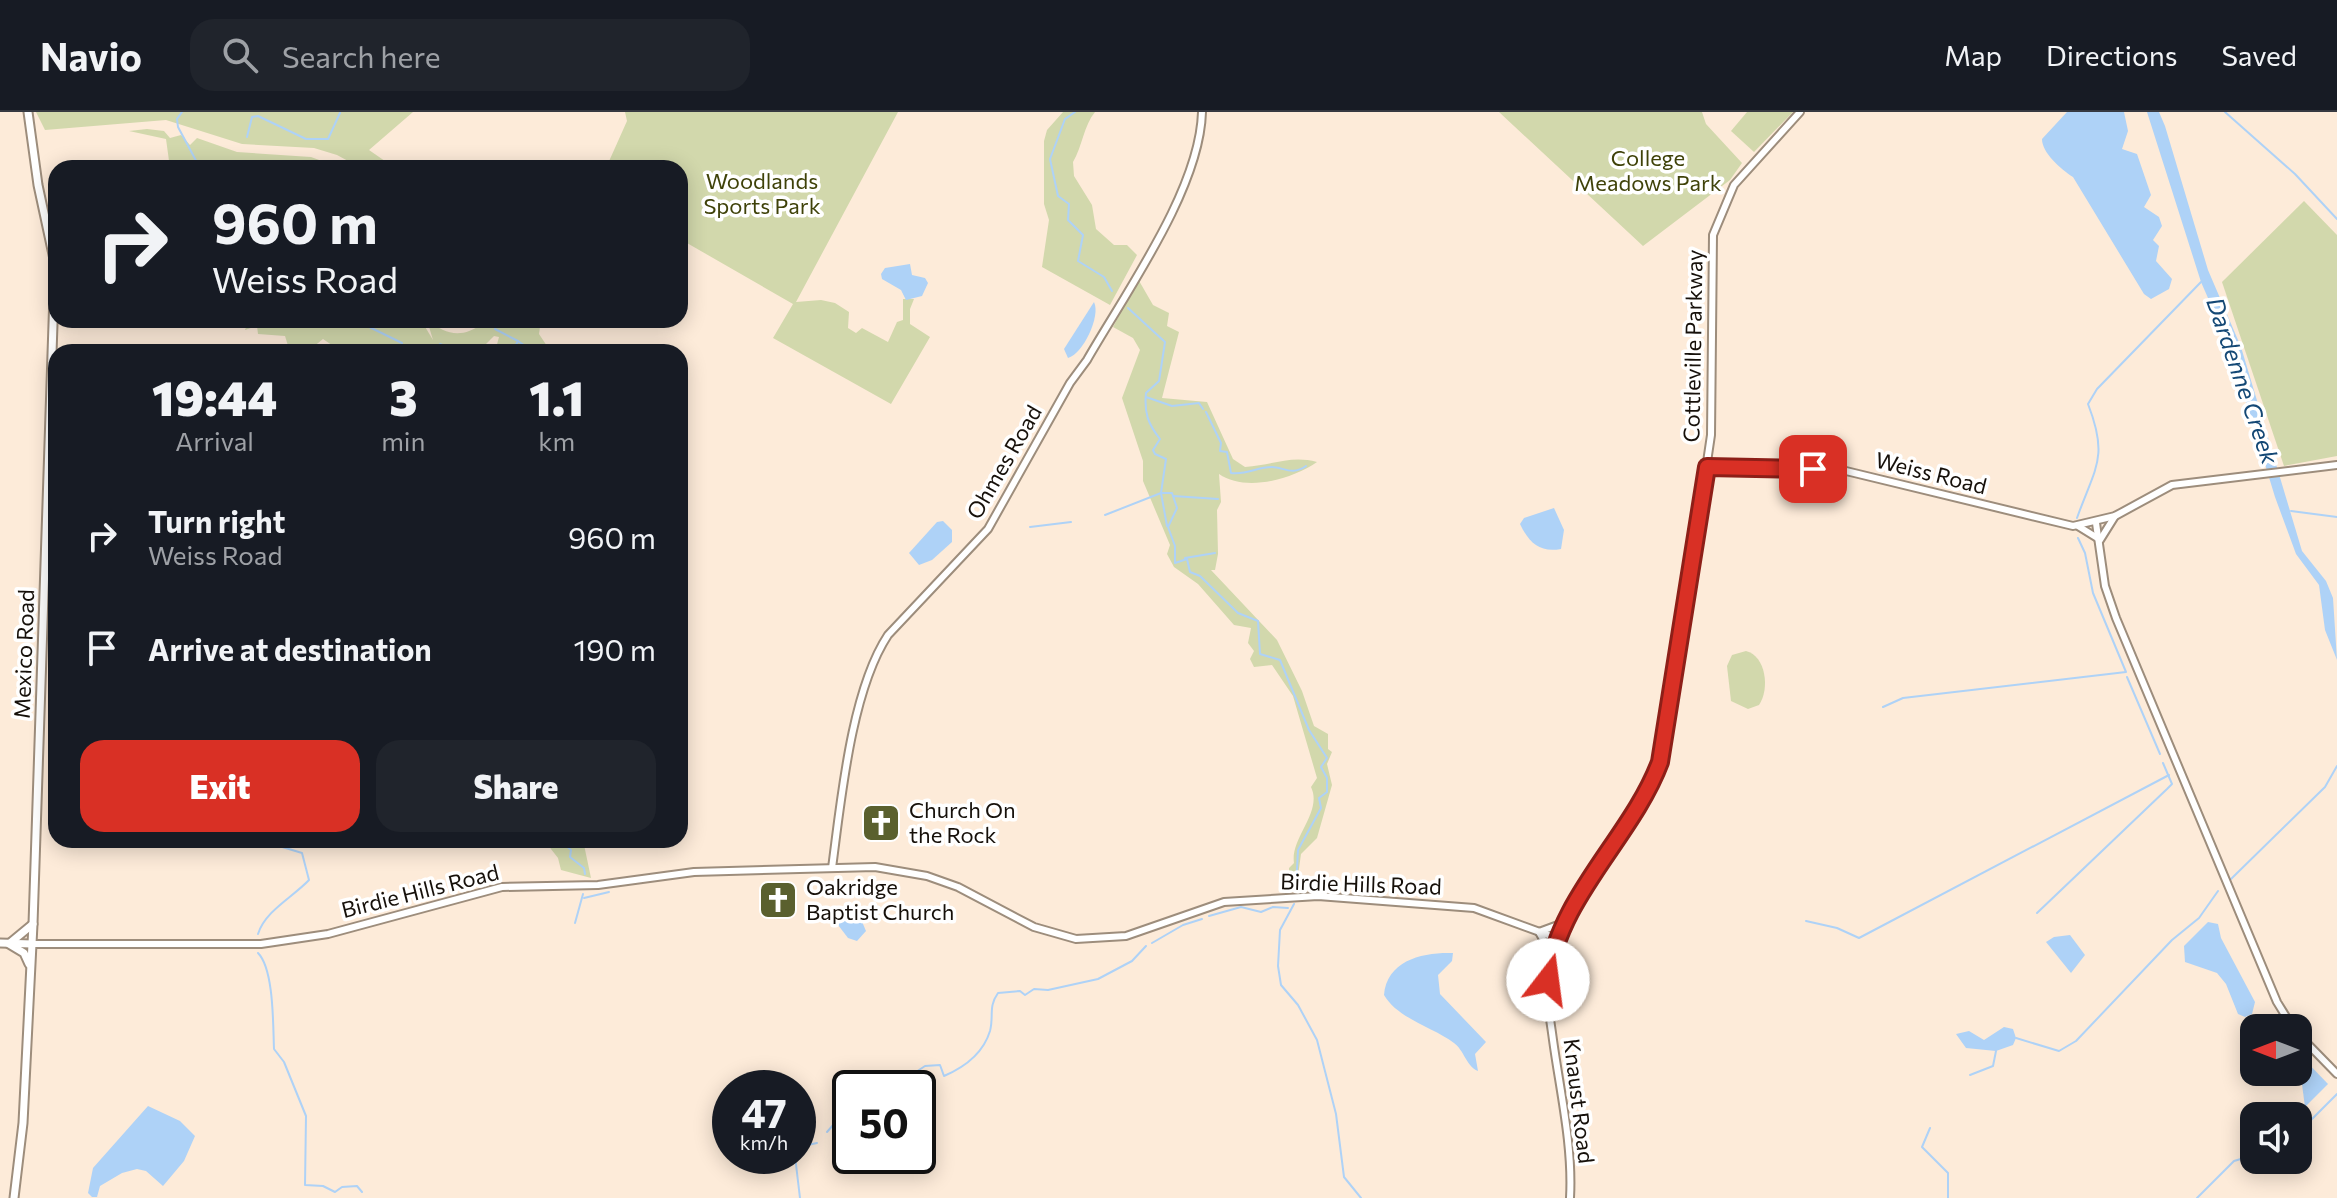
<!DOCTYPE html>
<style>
:root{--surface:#171b24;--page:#20242c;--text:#f1f3f6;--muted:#9ea1a6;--line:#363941;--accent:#d93025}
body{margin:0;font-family:Commissioner,sans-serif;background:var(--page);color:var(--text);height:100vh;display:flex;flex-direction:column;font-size:30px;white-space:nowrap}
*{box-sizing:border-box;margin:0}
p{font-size:26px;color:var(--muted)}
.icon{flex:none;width:44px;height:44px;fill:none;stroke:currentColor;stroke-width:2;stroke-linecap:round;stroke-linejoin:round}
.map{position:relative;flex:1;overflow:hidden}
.drawer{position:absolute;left:48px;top:232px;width:640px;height:504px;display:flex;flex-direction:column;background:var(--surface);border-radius:24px;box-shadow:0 4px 20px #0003}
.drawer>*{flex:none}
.hud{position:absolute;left:48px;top:48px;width:640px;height:168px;border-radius:24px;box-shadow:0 4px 20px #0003;background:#171b24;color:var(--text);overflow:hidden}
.needle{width:52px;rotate:270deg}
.fabs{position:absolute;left:2240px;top:902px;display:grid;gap:16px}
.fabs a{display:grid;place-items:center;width:72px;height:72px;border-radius:16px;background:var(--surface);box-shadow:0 4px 20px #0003;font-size:40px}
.speed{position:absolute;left:712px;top:958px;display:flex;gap:16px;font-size:40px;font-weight:700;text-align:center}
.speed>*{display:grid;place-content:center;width:104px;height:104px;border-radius:50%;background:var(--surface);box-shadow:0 4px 20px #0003;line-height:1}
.speed small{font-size:20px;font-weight:400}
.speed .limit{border:4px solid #111;border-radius:12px;background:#fff;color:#111}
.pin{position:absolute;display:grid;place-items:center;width:68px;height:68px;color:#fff;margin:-34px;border-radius:16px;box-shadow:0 4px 12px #0006}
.me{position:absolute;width:88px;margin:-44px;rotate:15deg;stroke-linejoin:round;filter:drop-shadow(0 0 6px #0008)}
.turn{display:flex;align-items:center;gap:28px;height:168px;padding:0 32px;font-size:36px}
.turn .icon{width:104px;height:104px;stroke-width:2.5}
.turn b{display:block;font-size:56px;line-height:68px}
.eta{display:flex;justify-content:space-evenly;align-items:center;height:136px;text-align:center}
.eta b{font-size:48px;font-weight:800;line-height:56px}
.primary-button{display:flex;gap:16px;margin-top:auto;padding:16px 32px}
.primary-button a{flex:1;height:92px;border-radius:24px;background:var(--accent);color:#fff;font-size:32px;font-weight:800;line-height:92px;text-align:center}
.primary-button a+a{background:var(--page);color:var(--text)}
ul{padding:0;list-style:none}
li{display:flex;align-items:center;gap:24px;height:112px;padding:0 32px}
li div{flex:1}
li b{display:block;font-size:30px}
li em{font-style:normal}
header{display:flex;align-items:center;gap:48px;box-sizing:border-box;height:112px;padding:0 40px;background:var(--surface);border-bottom:2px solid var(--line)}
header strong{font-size:38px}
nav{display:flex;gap:44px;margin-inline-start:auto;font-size:28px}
.search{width:560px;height:72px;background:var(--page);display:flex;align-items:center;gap:20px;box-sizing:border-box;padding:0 28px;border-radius:24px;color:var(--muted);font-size:30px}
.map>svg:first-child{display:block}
.green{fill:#d2d8ac}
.water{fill:#aed2f7}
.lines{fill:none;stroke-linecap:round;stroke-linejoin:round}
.stream{stroke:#aed2f7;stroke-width:2}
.secondary-casing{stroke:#9d8d7c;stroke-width:10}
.primary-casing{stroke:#9d8d7c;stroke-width:11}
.secondary{stroke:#fff;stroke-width:6}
.primary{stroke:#fff;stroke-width:7}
.route-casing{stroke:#8d1f18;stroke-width:20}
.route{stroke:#d93025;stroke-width:14}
.labels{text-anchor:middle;stroke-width:7;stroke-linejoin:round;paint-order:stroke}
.park-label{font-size:22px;fill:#3f4209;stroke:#fff}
.street-label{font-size:22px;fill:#16100a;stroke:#fff}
.poi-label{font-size:22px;fill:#16100a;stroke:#fff;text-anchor:start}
.water-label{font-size:24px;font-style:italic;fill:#144875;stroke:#fff}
</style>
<header>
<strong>Navio</strong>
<div class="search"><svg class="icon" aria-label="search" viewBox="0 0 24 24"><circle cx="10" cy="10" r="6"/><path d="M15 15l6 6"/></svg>Search here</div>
<nav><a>Map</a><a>Directions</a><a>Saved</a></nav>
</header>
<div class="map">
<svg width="2337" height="1086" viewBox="0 0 2337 1086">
<rect width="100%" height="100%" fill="#fdebd9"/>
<g class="green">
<polygon points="36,0 413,0 369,38 395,56 361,56 337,43 314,36 242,32 166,8 45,18"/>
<polygon points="625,0 898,0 796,190 821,188 835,191 849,200 848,216 856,221 862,216 888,230 897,210 903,208 903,187 914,187 910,197 910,212 930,225 891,292 773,226 793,192 680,127 680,56 606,56 627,9"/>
<path d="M 1063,0 L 1095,0 C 1084,13 1082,35 1073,50 L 1074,64 L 1092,93 L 1096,117 L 1114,133 L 1127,133 L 1137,143 L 1110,193 L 1042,155 L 1049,108 L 1044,92 L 1044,29 L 1047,18 Z"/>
<polygon points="1499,0 1702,0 1706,12 1742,51 1730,68 1643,134"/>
<polygon points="1747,0 1793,0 1754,40 1731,19"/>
<polygon points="147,17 164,19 170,26 181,23 190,33 197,26 237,40 311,45 341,56 170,56 166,27 129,19"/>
<polygon points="2304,89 2337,123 2337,344 2284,354 2222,170"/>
<path d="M 1138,167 L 1153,193 L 1169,201 L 1167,214 L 1179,220 L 1162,286 L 1207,290 L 1233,347 L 1245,355 C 1273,353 1291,343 1317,350 C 1291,368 1245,380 1219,362 L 1221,390 L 1217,398 L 1218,442 L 1215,458 L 1211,458 L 1277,528 L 1302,579 L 1314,614 L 1328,622 L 1328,637 L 1332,640 L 1327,652 L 1332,673 L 1317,726 L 1301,742 L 1298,764 L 1302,777 L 1290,779 L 1289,756 L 1294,751 C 1290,726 1323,700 1311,675 L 1317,666 L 1293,584 L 1272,553 L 1254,555 L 1250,547 L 1254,539 L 1248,531 L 1251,516 L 1234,513 L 1198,472 L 1174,455 L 1167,442 L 1170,433 L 1143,369 L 1143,349 L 1122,286 L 1140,238 L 1133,226 L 1113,215 Z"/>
<path d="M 249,208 L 421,208 L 433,228 L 427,208 C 447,223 461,227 484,211 L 479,208 L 541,208 L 539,222 L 551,240 L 500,240 L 496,236 L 499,225 L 494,224 L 478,240 L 342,240 L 323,227 L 307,240 L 290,240 L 285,224 L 258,222 L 257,214 L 245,218 Z"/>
<path d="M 1746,539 C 1766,544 1770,577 1759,593 L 1748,597 L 1731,589 L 1727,554 L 1732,543 Z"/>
<polygon points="544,728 583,728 591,766 561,758 558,746"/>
</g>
<g class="water">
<path d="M 2067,0 L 2124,0 L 2128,19 L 2122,37 L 2137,42 L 2151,83 L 2144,95 L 2159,105 L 2162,114 L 2153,128 L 2159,134 L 2156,149 L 2172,167 L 2169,177 L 2151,187 L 2144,182 L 2073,65 C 2061,57 2042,41 2042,27 Z"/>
<polygon points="2147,0 2159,0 2165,14 2208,158 2241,235 2302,439 2326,469 2333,486 2337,548 2325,518 2319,473 2296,442 2275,385 2229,234 2201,170"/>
<polygon points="910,152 912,163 925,166 928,171 922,184 906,188 901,178 882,167 881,162 885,156"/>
<path d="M 1094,190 C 1101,204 1083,242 1068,246 L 1064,237 Z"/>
<path d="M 1554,396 L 1564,418 L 1561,437 C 1540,441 1529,431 1520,412 L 1524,406 Z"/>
<polygon points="943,409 952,418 952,430 932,448 919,453 909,441 937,410"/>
<polygon points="844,798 857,798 866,819 857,829 848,826 835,809 837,800"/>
<polygon points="2208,810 2218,812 2221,826 2255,890 2252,902 2245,905 2238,902 2226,872 2217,861 2185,850 2184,834"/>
<polygon points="2070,823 2085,843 2071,861 2046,830 2054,825"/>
<path d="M 1453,841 L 1452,849 L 1438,863 L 1440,882 L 1486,930 L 1475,942 L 1478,959 C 1466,954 1464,938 1454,931 C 1433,915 1398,907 1384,883 C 1387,848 1423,840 1453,841 Z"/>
<polygon points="2004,915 2013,917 2016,926 2013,933 1996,939 1966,936 1956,922 1969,919 1984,928"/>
<polygon points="2298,941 2328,972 2305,995 2298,942"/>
<polygon points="148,994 180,1009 195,1024 184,1049 163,1074 146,1059 137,1057 122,1061 100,1074 97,1085 92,1085 88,1081 93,1056"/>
</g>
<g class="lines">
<g class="stream">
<polyline points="182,0 177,7 178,15 200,56"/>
<polyline points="1075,0 1065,7 1050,47 1058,84 1069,92 1068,108 1083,123 1078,149 1104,165 1112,179"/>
<polyline points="2225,0 2295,62 2337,107"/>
<polyline points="247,25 252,5 258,4 306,27 328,27 340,1"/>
<polyline points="242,56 244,49"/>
<path d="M 1128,196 L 1165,230 L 1159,269 L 1146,281 C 1144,301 1148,312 1160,327 L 1153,338 L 1155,342 L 1166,347 L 1161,381 L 1172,381 L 1177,396 L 1168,415 L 1175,434 L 1175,451 L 1187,447 L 1190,460 L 1200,464 L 1238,501 L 1258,509 L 1260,542 L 1280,548 L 1309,618 L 1327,646 L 1321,655 L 1327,666 L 1327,680 L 1319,686 L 1321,696 L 1298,738 L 1296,775"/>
<polyline points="355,208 402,231"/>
<polyline points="488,208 493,213"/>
<polyline points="495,217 518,229 514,236 500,240"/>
<polyline points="518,229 534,240"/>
<polyline points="440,232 460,240"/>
<polyline points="407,233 417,240"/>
<polyline points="1146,285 1172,294 1199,291 1203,297"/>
<path d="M 1206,300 L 1221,331 L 1220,339 L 1227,340 L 1231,361 C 1248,363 1256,355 1272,355 C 1283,355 1292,364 1306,354"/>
<polyline points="1173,384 1218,387"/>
<polyline points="2291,399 2337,405"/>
<polyline points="1105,403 1161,381 1167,414"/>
<path d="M 2077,406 C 2095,355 2109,346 2088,292 L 2097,277 L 2201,170"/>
<polyline points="1030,415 1071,410"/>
<polyline points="1185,446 1215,441"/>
<polyline points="2127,565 2160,642"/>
<polyline points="1883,595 1903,586 2126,560 2093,481 2085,441 2078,426"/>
<polyline points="559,728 571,738 570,745 584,756 585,762"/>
<polyline points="2231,767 2325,675 2337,654"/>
<polyline points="584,786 609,780"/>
<polyline points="1294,792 1280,818 1278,854 1281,873 1298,893 1317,928 1336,1002 1344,1065 1361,1086"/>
<polyline points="2037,801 2167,677 2172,672 2163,651"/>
<polyline points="1209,804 1241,795 1261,800 1273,795 1288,796"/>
<polyline points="1806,809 1837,816 1859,826 2169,663"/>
<polyline points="575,811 583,782"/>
<path d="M 258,822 C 265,799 293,785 309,768 L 302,741 L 279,734"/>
<polyline points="1152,831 1183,813 1202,807"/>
<path d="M 258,841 C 274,857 273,913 274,937 L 284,950 L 306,1004 L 305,1073 L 323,1074 L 335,1080 L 342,1075 L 357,1074 L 362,1080"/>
<polyline points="2016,926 2059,939 2076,929 2172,828 2199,806 2218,779"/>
<polyline points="1970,963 1993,954 1996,939"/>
<path d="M 892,976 L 925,954 L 940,953 L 944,964 C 965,955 983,942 990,919 C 994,904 988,895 998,881 L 1020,879 L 1025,883 L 1034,877 L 1048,878 L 1098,867 L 1132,849 L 1146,834"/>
<polyline points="1930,1016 1922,1035 1948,1061 1948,1086"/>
<polyline points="827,1020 834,1012 850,1007"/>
<polyline points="2298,1021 2337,982"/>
<polyline points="798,1039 803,1034 817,1031"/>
<polyline points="795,1044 800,1086"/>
<polyline points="2197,1086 2234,1049 2254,1043"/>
</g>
<defs>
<g id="secondary">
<polyline points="1707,355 1846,359 2073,414 2115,404 2172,373 2337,353"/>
<polyline points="2096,411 2105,474 2116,506 2277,890 2293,916"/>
<polyline points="2078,414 2099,427"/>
<polyline points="2100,428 2115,404"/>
<path d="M 832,756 C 841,689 851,579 888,523 L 988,417 L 1070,271 L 1087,248 C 1126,180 1200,77 1202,0"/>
<polyline points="1539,820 1566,810"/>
<polyline points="1539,820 1553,845"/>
<polyline points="32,832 261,832 328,822 502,775 598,773 694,760 875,755 927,764 958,775 1034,815 1076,827 1126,824 1224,790 1318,784 1474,796 1559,827"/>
<polyline points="2298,922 2337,962"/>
<path d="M 1570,1086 C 1573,1034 1560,979 1553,928 C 1550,904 1544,879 1550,855 C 1570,773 1644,715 1665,634 L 1711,323 L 1713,123 L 1734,73 L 1800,0"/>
</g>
<g id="primary">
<polyline points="0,831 32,832"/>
<polyline points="10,831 33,812"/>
<polyline points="9,832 24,841 29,852"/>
<polyline points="14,1086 23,1011 33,812 55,152 38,73 28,0"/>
</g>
</defs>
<use href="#secondary" class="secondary-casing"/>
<use href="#primary" class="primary-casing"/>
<use href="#secondary" class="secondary"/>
<use href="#primary" class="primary"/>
</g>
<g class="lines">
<defs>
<path id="route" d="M 1548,868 C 1557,786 1632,725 1660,650 L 1707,355 L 1813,357"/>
</defs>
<use href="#route" class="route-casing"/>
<use href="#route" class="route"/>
</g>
<defs>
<symbol id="church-square" viewBox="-11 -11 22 22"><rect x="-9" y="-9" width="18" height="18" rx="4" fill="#5a602e" stroke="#fff"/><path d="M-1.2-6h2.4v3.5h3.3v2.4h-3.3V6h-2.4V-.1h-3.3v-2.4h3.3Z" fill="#fff"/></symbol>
</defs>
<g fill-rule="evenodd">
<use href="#church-square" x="859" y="689" width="44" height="44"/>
<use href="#church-square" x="756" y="766" width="44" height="44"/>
</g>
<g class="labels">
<g class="park-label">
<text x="1648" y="54">College<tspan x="1648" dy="25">Meadows Park</tspan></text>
<text x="762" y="77">Woodlands<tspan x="762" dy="25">Sports Park</tspan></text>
</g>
<g class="street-label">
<text transform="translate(1693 234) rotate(-89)" y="8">Cottleville Parkway</text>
<text transform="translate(1004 350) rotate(-60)" y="8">Ohmes Road</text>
<text transform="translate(1931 361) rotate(14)" y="8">Weiss Road</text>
<text transform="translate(24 542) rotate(-88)" y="8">Mexico Road</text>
<text transform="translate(1361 772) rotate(2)" y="8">Birdie Hills Road</text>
<text transform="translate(420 779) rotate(-14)" y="8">Birdie Hills Road</text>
<text transform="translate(1579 989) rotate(83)" y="8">Knaust Road</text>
</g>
<g class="poi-label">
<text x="909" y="706">Church On<tspan x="909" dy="25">the Rock</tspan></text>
<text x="806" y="783">Oakridge<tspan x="806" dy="25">Baptist Church</tspan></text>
</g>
<g class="water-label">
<text transform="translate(2242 269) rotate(71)" y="8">Dardenne Creek</text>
</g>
</g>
</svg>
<div class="fabs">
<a><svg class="needle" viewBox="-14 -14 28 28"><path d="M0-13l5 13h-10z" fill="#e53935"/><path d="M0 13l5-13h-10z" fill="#9ea1a6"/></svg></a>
<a><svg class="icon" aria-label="sound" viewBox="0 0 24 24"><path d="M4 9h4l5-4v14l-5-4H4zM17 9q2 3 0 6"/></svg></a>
</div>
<div class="speed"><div>47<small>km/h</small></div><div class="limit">50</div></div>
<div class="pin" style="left:1813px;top:357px;background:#d93025"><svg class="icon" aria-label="arrive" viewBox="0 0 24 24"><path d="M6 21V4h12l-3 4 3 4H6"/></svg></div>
<svg class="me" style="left:1548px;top:868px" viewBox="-20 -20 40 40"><circle r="19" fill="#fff"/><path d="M0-13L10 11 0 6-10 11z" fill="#d93025"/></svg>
<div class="hud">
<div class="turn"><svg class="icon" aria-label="right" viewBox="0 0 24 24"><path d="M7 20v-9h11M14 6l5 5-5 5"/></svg><div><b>960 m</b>Weiss Road</div></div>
</div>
<section class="drawer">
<div class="eta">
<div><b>19:44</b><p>Arrival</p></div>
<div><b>3</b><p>min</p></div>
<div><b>1.1</b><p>km</p></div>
</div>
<ul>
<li><svg class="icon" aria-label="right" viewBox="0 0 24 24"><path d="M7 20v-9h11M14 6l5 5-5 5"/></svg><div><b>Turn right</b><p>Weiss Road</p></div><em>960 m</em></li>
<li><svg class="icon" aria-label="arrive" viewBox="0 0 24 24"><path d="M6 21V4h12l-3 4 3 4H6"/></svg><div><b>Arrive at destination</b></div><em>190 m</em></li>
</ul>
<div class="primary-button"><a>Exit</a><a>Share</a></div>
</section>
</div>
